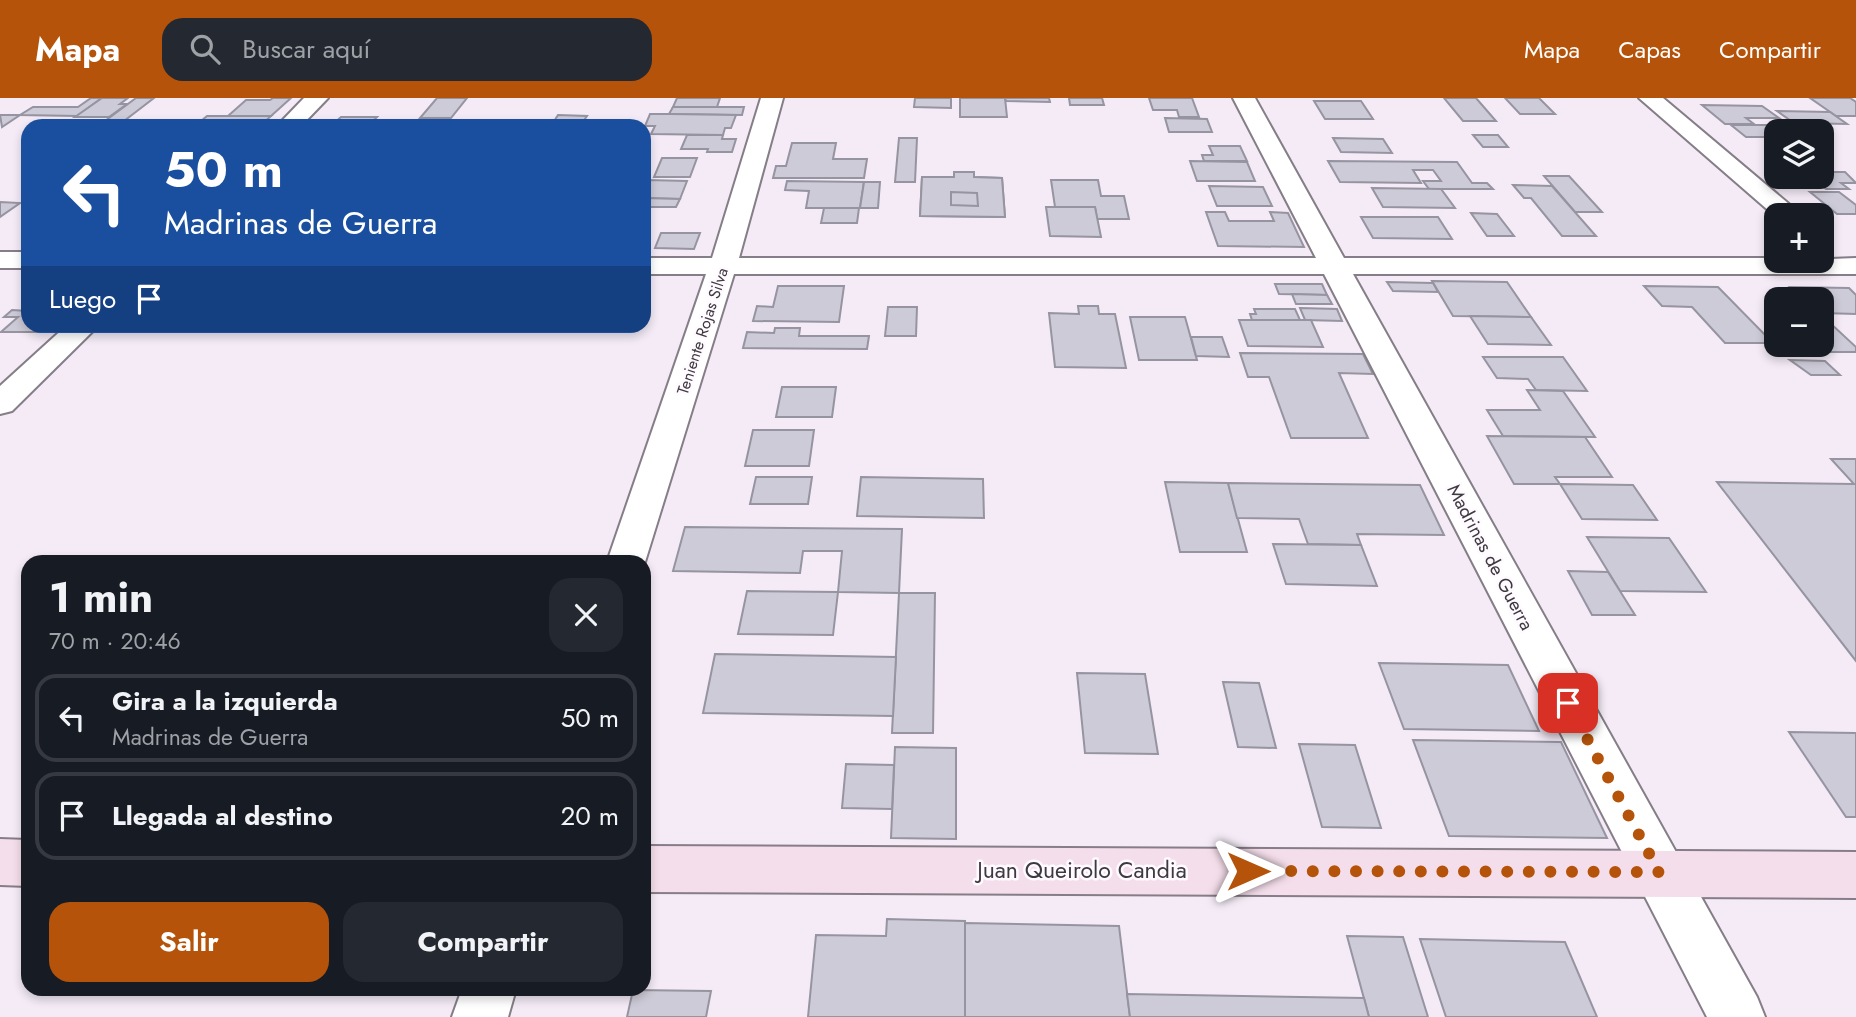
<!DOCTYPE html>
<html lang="es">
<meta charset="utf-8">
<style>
:root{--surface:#171b24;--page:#242831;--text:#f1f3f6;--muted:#9ea1a6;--line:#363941;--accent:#b45309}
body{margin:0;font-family:Jost,sans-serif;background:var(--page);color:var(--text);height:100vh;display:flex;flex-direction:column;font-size:26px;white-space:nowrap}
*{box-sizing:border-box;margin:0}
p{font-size:23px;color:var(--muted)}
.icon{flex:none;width:38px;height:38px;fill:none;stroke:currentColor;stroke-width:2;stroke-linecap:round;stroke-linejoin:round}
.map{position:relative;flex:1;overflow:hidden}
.drawer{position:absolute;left:21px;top:457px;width:630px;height:441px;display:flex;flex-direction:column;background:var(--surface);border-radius:21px;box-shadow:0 4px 10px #0003}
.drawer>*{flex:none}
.banner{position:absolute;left:21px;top:21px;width:630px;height:214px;border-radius:21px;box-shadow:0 4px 10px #0003;background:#1a4fa0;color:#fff;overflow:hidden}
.tools{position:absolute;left:1764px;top:21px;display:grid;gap:14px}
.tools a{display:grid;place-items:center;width:70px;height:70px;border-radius:14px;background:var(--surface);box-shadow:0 4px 10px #0003;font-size:35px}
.pin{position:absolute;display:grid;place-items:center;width:60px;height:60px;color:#fff;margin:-30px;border-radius:14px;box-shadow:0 4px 10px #0006}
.me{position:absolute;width:77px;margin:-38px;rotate:90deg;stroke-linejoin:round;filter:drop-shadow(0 0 5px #0008)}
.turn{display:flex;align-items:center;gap:24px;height:147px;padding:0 28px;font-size:32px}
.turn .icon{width:91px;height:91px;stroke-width:2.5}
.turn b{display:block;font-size:49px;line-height:60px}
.then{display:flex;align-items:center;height:66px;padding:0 28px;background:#0003;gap:14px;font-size:26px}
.round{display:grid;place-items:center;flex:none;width:74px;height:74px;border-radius:21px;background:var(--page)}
.headline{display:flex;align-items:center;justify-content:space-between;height:119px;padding:0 28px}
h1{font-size:42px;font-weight:700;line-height:52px}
.cta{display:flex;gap:14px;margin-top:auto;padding:14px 28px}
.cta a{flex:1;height:80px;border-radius:21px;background:var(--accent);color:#fff;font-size:28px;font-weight:700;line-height:80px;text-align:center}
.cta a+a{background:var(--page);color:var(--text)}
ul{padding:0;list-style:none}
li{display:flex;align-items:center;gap:21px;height:88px;margin:0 14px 10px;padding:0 14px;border:4px solid var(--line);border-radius:21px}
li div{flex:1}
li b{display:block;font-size:26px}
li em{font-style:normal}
header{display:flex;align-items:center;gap:42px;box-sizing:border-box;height:98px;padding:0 35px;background:var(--accent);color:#fff}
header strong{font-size:33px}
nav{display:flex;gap:38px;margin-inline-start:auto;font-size:24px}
.search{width:490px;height:63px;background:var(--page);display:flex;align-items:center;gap:18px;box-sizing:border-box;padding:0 24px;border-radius:21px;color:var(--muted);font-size:26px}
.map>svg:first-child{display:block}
.building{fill:#cecbd8;stroke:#9694a0;stroke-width:2;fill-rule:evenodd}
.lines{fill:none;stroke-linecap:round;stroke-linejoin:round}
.street-casing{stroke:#857d87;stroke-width:4}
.secondary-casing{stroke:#857d87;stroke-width:4}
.street{fill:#fff;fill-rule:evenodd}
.secondary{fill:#f5deeb;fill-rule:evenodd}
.route{stroke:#b45309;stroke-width:12;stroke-dasharray:0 21.6}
.labels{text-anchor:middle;stroke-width:5;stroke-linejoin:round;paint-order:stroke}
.far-street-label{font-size:16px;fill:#3d3a3e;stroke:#fefaff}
.street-label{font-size:19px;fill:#3d3a3e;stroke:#fefaff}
.near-street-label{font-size:23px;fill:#3d3a3e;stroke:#fefaff}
</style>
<header>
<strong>Mapa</strong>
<div class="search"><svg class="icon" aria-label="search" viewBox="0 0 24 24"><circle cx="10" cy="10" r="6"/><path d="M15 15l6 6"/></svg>Buscar aquí</div>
<nav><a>Mapa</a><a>Capas</a><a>Compartir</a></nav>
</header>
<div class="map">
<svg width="1856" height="919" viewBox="0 0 1856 919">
<rect width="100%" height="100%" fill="#f4ebf6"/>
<g class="building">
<polygon points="91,0 102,0 77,18 20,17 33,9 78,9"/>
<polygon points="102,0 128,0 120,6 127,6 109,19 75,19"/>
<polygon points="136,0 154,0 124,23 105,23"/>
<polygon points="273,0 291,0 271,18 228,18 246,2 270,2"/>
<polygon points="437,0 467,0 451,20 420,20"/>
<polygon points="677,0 720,0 717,9 673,9"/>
<polygon points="915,0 951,0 951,10 914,9"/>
<polygon points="960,0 1005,0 1007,19 960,19"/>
<polygon points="1005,0 1049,0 1050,4 1006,3"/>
<polygon points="1069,0 1102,0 1104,7 1070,7"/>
<polygon points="1149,0 1192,0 1199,19 1179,19 1177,12 1153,12"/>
<polygon points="1444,0 1476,0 1496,23 1463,23"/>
<polygon points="1505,0 1539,0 1555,16 1520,16"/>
<polygon points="1810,0 1850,0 1856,4 1856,18 1836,18"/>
<polygon points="1314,3 1361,3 1373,21 1325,21"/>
<polygon points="1702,7 1762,8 1779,20 1746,20 1754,26 1725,26"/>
<polygon points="673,9 744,9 742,17 669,16"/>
<polygon points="1777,13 1830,14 1847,26 1794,25"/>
<polygon points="650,16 669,16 736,17 731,30 725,30 723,37 651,36 655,28 645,28"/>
<polygon points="0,17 20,17 2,29"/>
<polygon points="558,17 587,18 580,28 551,28"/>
<polygon points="207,18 271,18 260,28 195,28"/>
<polygon points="341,19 377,19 368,28 331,28"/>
<polygon points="1165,20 1207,21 1212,34 1169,34"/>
<polygon points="1731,27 1793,27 1801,33 1776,33 1776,39 1746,39"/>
<polygon points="687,37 723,37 722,41 736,41 732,54 707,54 708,51 681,51"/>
<polygon points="1473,37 1498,37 1508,49 1483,49"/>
<polygon points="899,40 917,40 915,84 895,84"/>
<polygon points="1333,40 1383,41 1392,55 1341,54"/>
<polygon points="792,45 836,45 833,61 867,61 864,80 773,80 776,68 786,68"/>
<polygon points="1209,48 1240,48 1247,63 1204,63 1202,57 1213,57"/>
<polygon points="662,60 697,60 690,79 654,79"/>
<polygon points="1190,63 1247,64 1255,83 1197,83"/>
<polygon points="1328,63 1457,64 1472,85 1487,85 1493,91 1429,91 1423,83 1441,83 1433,72 1413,72 1421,85 1340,84"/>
<path d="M 954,74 L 974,74 L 974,79 L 1002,80 L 1005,119 L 920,118 L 922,79 L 954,79 ZM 951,94 L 977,95 L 978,108 L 951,107 Z"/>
<polygon points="954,74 974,74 974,79 1002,80 1005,119 920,118 922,79 954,79"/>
<polygon points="1822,74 1845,74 1856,85 1841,85 1849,91 1826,91 1811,79 1822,79"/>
<polygon points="1544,78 1569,78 1602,114 1575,114"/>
<polygon points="647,82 687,83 680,101 644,100"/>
<polygon points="1051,82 1098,82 1101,98 1124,98 1129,121 1097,121 1095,109 1055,109"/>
<polygon points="787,83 864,84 860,110 806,110 809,93 785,92"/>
<polygon points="864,84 880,84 878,110 860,110"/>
<polygon points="1513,87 1552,88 1596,138 1562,138 1531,100 1524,100"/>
<polygon points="1209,88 1263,89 1272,108 1217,108"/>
<polygon points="1372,90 1441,91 1455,110 1383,109"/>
<polygon points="951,94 977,95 978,108 951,107"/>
<polygon points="1810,94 1839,94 1856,107 1856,116 1837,116"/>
<polygon points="644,100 680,101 676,109 644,109"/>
<polygon points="0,104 20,105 0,119"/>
<polygon points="1046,109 1095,109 1101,139 1050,138"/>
<polygon points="824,110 859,110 857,125 821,125"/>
<polygon points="1206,114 1225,114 1229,123 1274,123 1270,114 1288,115 1304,149 1218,148"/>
<polygon points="1471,115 1497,116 1514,138 1487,138"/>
<polygon points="1361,119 1438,119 1452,141 1373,140"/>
<polygon points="661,135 700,135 694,151 655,150"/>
<polygon points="1432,183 1507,184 1531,219 1453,218"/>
<polygon points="1387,184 1433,185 1438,194 1393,193"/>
<polygon points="1275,186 1322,186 1327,197 1279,196"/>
<polygon points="778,188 844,188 839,224 753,223 757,208 773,209"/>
<polygon points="1644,188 1718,189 1773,245 1725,245 1692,209 1662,208"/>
<polygon points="1790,189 1849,190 1856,197 1856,216 1822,215 1822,201 1803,201"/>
<polygon points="1292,196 1327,197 1332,206 1296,206"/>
<polygon points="1078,208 1098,208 1099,216 1115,216 1126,270 1055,269 1049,215 1079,216"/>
<polygon points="888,209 917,209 916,238 885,238"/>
<polygon points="1300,210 1337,211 1342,223 1305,222"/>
<polygon points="1254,211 1295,211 1300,222 1252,222 1250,216 1256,216"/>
<polygon points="12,212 28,213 28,228 56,228 48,234 1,234 18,219 4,219"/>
<polygon points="1470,218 1531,219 1551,247 1488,246"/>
<polygon points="1130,219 1185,219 1197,262 1139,262"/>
<polygon points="1239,222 1311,222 1323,249 1248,248"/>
<polygon points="1822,224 1829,224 1856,249 1856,254 1818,254 1811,247 1822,247"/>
<polygon points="775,230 800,230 799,238 869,238 867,251 743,250 747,234 774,235"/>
<polygon points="1191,239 1222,239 1229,259 1196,258"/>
<polygon points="1240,255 1363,256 1373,276 1339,275 1368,340 1291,340 1269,279 1248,279"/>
<polygon points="1483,259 1563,259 1587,293 1536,292 1528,281 1497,280"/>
<polygon points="1790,262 1825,263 1840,277 1811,277"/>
<polygon points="782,289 836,289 832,319 776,319"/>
<polygon points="1527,292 1563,293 1595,339 1503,338 1487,312 1540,312"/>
<polygon points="753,332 814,332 809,368 745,368"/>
<polygon points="1487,338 1585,339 1612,379 1555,379 1560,386 1514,386"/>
<polygon points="1831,361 1856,361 1856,563 1717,384 1854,386"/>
<polygon points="756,379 812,379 808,406 750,406"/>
<polygon points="861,379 983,381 984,420 857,418"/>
<polygon points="1165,384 1228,385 1247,454 1180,454"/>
<polygon points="1228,385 1420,387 1444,437 1357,436 1361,447 1308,446 1299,421 1237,420"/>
<polygon points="1560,386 1633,387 1657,422 1582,421"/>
<polygon points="685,429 902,431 899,495 838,494 842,453 803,453 800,475 673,473"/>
<polygon points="1587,439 1669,440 1706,494 1620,493"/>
<polygon points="1273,446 1361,447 1377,488 1286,486"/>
<polygon points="1568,473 1608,474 1635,517 1592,517"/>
<polygon points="747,493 838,494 833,537 738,536"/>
<polygon points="899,495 935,495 933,635 892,635"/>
<polygon points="715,556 896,559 893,618 703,615"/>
<polygon points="1379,565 1508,567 1539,633 1404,631"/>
<polygon points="1077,575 1145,576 1158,656 1085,655"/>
<polygon points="1223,584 1259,585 1276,650 1238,649"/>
<polygon points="1789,634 1856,635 1856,719 1846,719"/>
<polygon points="1413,642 1561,644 1607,740 1449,738"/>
<polygon points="1299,646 1355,647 1381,730 1322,729"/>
<polygon points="895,649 956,650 956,741 891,740"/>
<polygon points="846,666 894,667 892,711 842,710"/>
<polygon points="887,821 965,823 965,919 808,919 816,837 886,838"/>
<polygon points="965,825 1119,828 1130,919 965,919"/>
<polygon points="1347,838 1403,839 1428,919 1369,919"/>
<polygon points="1420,841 1565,844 1597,919 1446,919"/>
<polygon points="633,892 711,893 706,919 627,919"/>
<polygon points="1127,896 1364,900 1369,919 1130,919"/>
</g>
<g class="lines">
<defs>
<g id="street">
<polygon points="304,0 328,0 301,28 277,28"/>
<polygon points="761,0 783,0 739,160 1316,160 1233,0 1255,0 1344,160 1776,160 1776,163 1856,160 1856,176 1353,176 1757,899 1765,919 1707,919 1324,176 734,176 645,464 644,466 644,464 607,464 706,176 644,176 644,160 712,160"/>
<polygon points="1639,0 1663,0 1802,117 1776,117 1776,119"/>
<rect x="0" y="154" width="28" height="16"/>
<polygon points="66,228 98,228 12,313 0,316 0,288"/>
<polygon points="462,891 516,891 508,919 452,919"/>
</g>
<g id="secondary">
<polygon points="0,741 28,742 28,788 0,787"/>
<polygon points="644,748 1856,754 1856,800 644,794"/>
</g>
</defs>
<use href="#street" class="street-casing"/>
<use href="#secondary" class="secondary-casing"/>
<use href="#street" class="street"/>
<use href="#secondary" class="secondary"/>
</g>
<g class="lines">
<polyline class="route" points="1248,773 1659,774 1568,605"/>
</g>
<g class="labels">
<g class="far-street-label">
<text transform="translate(702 233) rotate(-72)" y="6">Teniente Rojas Silva</text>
</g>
<g class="street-label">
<text transform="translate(1491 459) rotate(62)" y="7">Madrinas de Guerra</text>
</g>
<g class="near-street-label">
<text x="1082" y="780">Juan Queirolo Candia</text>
</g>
</g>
</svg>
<div class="tools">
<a><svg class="icon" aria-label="layers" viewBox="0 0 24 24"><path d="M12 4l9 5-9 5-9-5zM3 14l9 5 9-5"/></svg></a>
<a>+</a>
<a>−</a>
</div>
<div class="pin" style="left:1568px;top:605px;background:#d93025"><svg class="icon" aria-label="arrive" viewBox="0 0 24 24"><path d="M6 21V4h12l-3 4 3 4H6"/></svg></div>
<svg class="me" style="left:1248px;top:773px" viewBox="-20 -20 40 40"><path d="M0-17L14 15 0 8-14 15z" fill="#b45309" stroke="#fff" stroke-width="4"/></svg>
<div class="banner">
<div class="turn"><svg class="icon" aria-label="left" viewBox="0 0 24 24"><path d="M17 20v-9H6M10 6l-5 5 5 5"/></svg><div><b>50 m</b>Madrinas de Guerra</div></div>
<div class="then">Luego<svg class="icon" aria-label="arrive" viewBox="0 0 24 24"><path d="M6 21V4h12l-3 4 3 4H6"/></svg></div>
</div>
<section class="drawer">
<div class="headline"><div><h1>1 min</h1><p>70 m · 20:46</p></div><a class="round"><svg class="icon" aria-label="close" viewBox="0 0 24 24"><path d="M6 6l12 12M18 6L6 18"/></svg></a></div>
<ul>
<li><svg class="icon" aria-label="left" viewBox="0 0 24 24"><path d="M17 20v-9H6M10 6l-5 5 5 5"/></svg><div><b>Gira a la izquierda</b><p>Madrinas de Guerra</p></div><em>50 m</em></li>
<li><svg class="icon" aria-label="arrive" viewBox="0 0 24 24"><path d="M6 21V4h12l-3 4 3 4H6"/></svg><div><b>Llegada al destino</b></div><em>20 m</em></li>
</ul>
<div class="cta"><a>Salir</a><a>Compartir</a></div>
</section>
</div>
